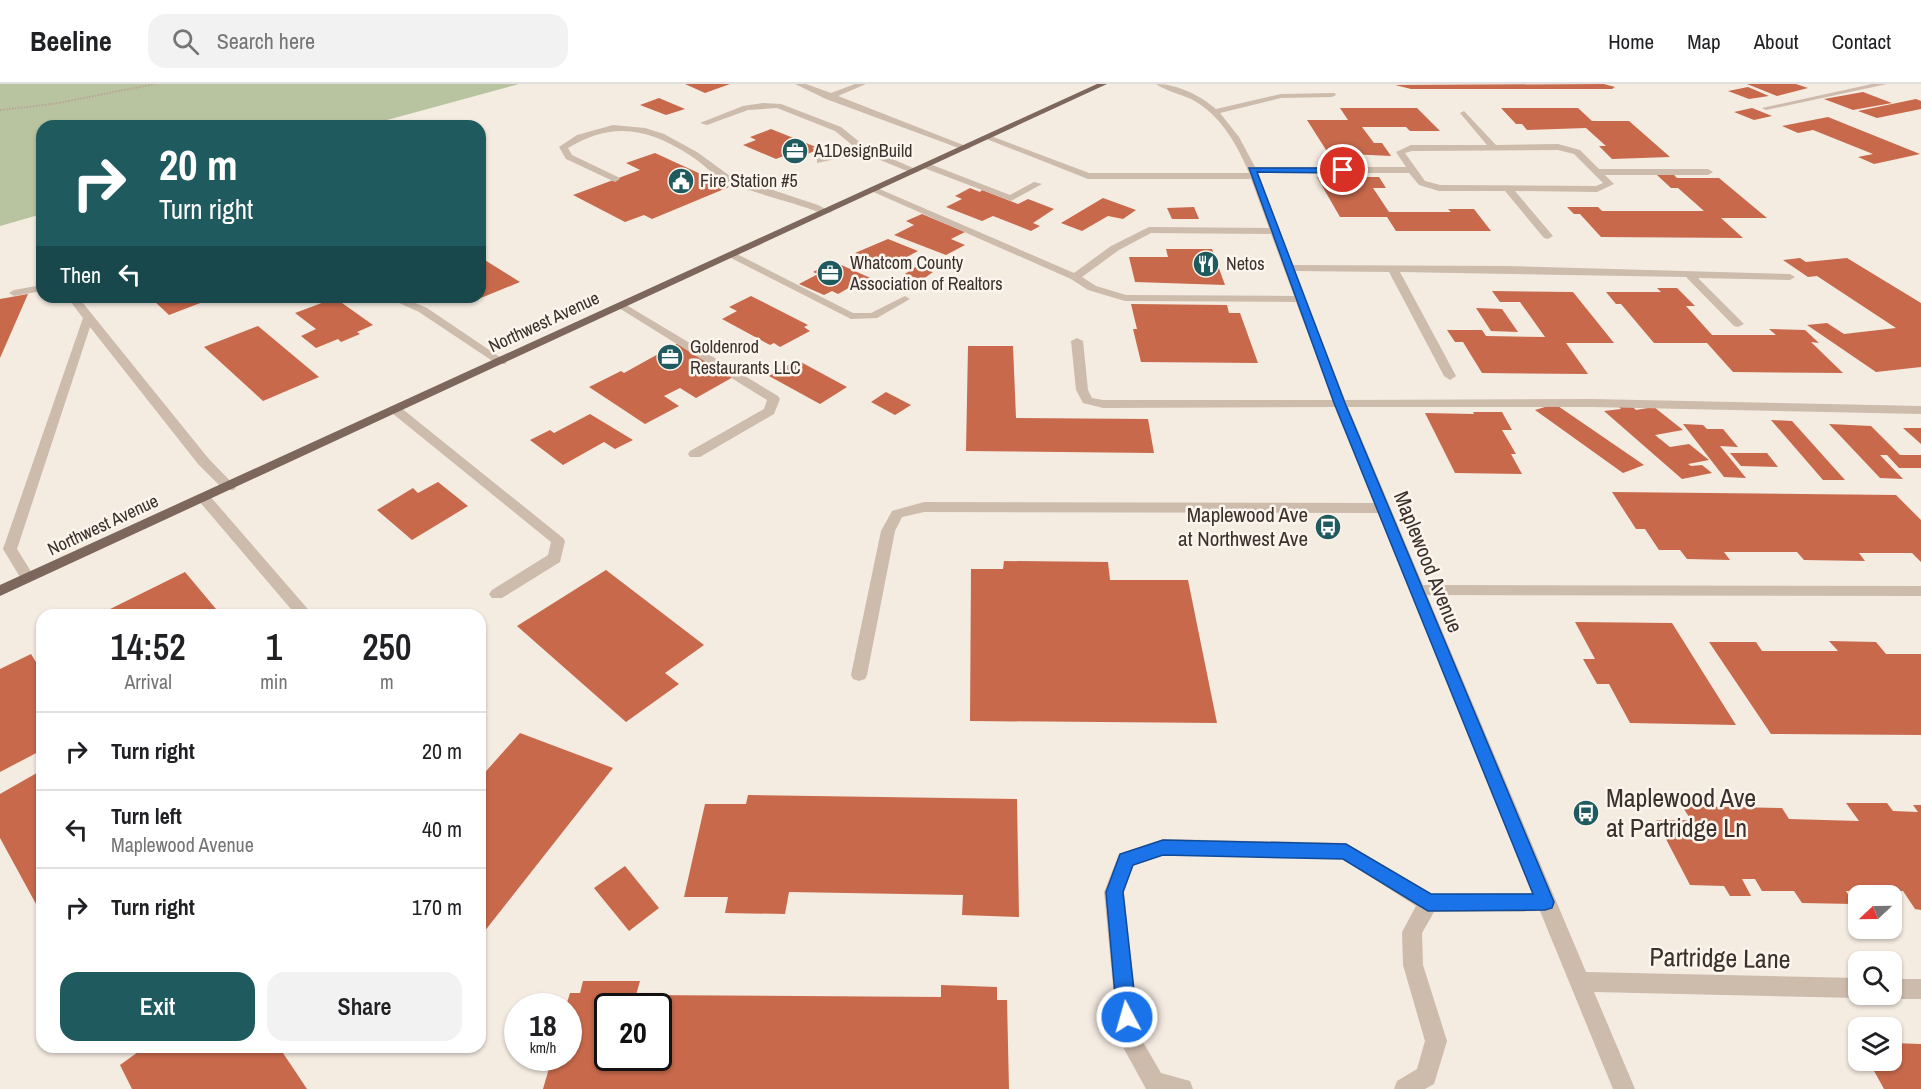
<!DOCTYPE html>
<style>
:root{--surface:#fff;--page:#f2f2f2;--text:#202124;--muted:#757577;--line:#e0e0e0;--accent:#1f5a5e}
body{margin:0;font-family:"Archivo Narrow",sans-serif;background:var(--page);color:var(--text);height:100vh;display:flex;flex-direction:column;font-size:22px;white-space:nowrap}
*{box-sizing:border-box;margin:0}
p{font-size:20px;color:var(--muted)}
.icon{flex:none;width:33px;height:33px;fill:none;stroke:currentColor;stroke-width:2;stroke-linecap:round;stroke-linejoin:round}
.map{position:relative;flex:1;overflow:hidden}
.sheet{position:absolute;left:36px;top:525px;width:450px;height:444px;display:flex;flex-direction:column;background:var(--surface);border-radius:18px;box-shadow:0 2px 4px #0004}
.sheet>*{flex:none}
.banner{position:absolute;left:36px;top:36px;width:450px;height:183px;border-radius:18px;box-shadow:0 2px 4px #0004;background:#1f5a5e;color:#fff;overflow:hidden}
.needle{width:39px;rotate:248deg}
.controls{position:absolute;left:1848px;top:801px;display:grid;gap:12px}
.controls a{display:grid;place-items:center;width:54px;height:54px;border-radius:12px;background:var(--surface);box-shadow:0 2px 4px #0004;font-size:30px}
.speed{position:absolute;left:504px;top:909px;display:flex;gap:12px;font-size:30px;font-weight:700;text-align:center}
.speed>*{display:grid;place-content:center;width:78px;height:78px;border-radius:50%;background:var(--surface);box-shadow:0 2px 4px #0004;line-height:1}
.speed small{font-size:15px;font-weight:400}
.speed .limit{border:3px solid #111;border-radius:9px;background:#fff;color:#111}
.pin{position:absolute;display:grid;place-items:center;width:51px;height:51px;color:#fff;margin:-26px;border:3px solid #fff;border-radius:50%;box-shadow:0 2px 6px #0007}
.me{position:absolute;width:66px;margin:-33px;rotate:354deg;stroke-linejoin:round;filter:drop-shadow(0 0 4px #0008)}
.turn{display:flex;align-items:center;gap:21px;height:126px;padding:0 24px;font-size:27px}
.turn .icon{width:78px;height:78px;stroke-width:2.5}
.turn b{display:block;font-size:42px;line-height:51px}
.then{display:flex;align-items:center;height:57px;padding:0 24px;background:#0003;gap:12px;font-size:22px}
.eta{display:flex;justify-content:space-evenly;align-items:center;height:102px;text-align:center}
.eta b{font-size:36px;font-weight:600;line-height:42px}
.primary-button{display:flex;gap:12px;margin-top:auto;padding:12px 24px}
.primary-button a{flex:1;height:69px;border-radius:18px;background:var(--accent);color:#fff;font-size:24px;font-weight:600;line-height:69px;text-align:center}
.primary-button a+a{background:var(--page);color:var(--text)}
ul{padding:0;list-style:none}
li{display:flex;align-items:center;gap:18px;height:78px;padding:0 24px;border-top:2px solid var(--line)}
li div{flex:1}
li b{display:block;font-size:22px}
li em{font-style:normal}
header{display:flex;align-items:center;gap:36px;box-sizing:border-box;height:84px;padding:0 30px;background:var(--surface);border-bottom:2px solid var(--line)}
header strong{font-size:28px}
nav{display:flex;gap:33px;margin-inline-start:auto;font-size:21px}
.search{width:420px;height:54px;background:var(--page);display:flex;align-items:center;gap:15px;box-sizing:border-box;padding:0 21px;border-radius:18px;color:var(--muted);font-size:22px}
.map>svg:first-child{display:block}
.green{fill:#b8c4a0}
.building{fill:#c8694b;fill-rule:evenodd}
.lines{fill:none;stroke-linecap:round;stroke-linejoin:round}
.path{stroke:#b9a596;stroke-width:2;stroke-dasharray:1.5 1.5;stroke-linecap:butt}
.minor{fill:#cdbbac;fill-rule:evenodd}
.major{fill:#7d675c;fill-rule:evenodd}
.route{fill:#1a73e8;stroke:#114b97;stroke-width:1.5}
.labels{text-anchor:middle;stroke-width:5;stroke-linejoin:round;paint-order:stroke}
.far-poi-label{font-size:18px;fill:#3b302b;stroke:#fbf5ee;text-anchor:start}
.far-street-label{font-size:18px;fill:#3b302b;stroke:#fbf5ee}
.poi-label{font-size:21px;fill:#3b302b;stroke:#fbf5ee;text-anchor:end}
.street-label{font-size:21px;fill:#3b302b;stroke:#fbf5ee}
.near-poi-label{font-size:26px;fill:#3b302b;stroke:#fbf5ee;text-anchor:start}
.near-street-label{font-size:26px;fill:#3b302b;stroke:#fbf5ee}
</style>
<header>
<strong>Beeline</strong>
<div class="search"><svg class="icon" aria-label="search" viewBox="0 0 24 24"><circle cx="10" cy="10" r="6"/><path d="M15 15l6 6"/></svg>Search here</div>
<nav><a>Home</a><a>Map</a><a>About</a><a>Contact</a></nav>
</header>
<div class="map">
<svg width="1921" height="1005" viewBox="0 0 1921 1005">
<rect width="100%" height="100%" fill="#f4ebe1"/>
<polygon class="green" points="0,0 519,0 365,42 42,42 42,130 0,142"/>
<g class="building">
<polygon points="685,0 730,0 705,9"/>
<polygon points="1604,0 1615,3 1612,5 1411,5 1395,1"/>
<polygon points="1747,0 1796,0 1808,4 1777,12"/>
<polygon points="1748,3 1769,12 1749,15 1728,7"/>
<polygon points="1863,8 1892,19 1853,26 1824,15"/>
<polygon points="659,14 685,25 666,31 640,21"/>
<polygon points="1916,15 1921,17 1921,25 1877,34 1858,27"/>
<polygon points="1340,24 1417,24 1440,47 1410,47 1406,43 1362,43 1374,59 1382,59 1391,72 1328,69 1307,36 1348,36"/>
<polygon points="1501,24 1578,24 1592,37 1629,37 1670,73 1612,75 1599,62 1606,62 1586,44 1527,46 1522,40 1516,40"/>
<polygon points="1752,24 1772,32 1754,36 1734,28"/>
<polygon points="1828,33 1920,70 1874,80 1858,73 1873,70 1813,46 1798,49 1782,42"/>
<polygon points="771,45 816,63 812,64 817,66 795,75 786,71 776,75 743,61 756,56 750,53"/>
<polygon points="655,69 729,103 652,135 644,131 625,138 573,111 640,86 626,79"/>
<polygon points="1657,91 1674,91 1677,94 1719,94 1767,134 1721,134 1743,154 1601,153 1580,130 1574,130 1567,123 1598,123 1602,127 1704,127 1678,104 1671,104"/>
<polygon points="1317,93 1379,93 1386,104 1373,104 1389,128 1451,128 1448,125 1474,125 1491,147 1396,147 1387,133 1340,133"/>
<polygon points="970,104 980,108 982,106 1018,120 1028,115 1054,125 1033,139 1040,142 1031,147 993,132 982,137 946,123 962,115 955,112"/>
<polygon points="1103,114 1136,126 1123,135 1108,132 1082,147 1061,139"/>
<polygon points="1194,123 1199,135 1172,135 1167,124"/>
<polygon points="922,130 965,148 951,155 965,161 946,171 894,151 914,141 906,137"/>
<polygon points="888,155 918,167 888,183 855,169"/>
<polygon points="1166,165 1212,165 1225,201 1135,198 1129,173 1168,173"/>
<polygon points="480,173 520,198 471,218 464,213 480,213"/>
<polygon points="1800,174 1806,178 1847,174 1921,219 1921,283 1876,288 1807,241 1827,239 1844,250 1896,244 1817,192 1808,193 1783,176"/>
<polygon points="839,180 875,196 861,204 854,201 838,210 832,207 824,211 799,200 818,190 813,188 826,181 832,183"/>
<polygon points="917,182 933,188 922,196 905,190"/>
<polygon points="1657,204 1677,204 1695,222 1686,222 1712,251 1776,251 1769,245 1805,246 1819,259 1811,258 1843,289 1733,288 1707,259 1654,259 1621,220 1616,220 1606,208 1661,208"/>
<polygon points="1492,207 1573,208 1614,259 1566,259 1588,290 1482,289 1463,258 1455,258 1447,246 1482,246 1486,252 1545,253 1520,218 1500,218"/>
<polygon points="28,210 0,274 0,215"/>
<polygon points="751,212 808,241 804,243 810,247 780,263 774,259 770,261 722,235 737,227 729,223"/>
<polygon points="150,213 216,213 169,231"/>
<polygon points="335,214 373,241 357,248 360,250 341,258 338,255 316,264 301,252 316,245 295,229"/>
<polygon points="1131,220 1227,221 1229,229 1240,229 1258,279 1141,278 1133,245 1137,245"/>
<polygon points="1476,224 1502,225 1518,248 1491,247"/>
<polygon points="258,242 319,293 263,317 204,263"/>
<polygon points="678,259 735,292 696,314 680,304 664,312 679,322 645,340 589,303 621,287 624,289"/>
<polygon points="968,262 1013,262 1016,334 1148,335 1154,369 966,367"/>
<polygon points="797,276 847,303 820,320 769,292"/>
<polygon points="886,308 911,321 895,331 871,318"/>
<polygon points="1555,320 1644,381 1623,389 1535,326"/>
<polygon points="1630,320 1636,326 1654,323 1683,346 1655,351 1670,363 1689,360 1709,376 1688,380 1691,382 1702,381 1712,389 1682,395 1604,327 1621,325 1618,322"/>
<polygon points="1473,328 1502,328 1512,346 1502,346 1516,370 1511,370 1522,390 1455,389 1425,329 1474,330"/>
<polygon points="590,330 633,356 615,365 604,358 563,381 530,356 550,346 554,349"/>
<polygon points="1771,336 1792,337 1845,396 1823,396"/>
<polygon points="1683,340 1703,341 1707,345 1723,345 1738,363 1720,362 1746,394 1724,393"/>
<polygon points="1829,340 1871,342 1900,371 1921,371 1921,384 1899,384 1887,371 1880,371 1903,395 1880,394"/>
<polygon points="1903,344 1921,344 1921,360"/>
<polygon points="1730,369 1767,369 1778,383 1741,382"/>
<polygon points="438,398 468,422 412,456 377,426 413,404 418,409"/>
<polygon points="1612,408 1896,411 1921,436 1921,478 1912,469 1859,469 1865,477 1804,476 1797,468 1724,468 1730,476 1687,475 1680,466 1659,466 1645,445 1636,445"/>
<polygon points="1004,477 1108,478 1110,496 1188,496 1217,639 970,637 971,485 1003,485"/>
<polygon points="606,486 704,561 665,589 679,600 626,638 517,542"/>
<polygon points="185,488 221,531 98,531"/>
<polygon points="1575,538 1672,539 1736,641 1630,639 1609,600 1597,600 1583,575 1595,575"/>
<polygon points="1829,557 1876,558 1886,570 1921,570 1921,651 1771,650 1709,558 1756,558 1762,567 1838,567"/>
<polygon points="31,570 42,588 42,666 0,688 0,585"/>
<polygon points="520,649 613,684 480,853 480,694"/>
<polygon points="42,686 42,816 36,820 0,754 0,710"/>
<polygon points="748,711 1017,715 1019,833 962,831 963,811 789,808 785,830 725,829 728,813 684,813 705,720 746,720"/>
<polygon points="1846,719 1887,719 1893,727 1918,728 1913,721 1921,721 1921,826 1915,825 1903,807 1846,807 1854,820 1802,819 1794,807 1762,807 1755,795 1742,795 1751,812 1730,812 1724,802 1690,801 1656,736 1691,736 1682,722 1782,724 1789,735 1859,737"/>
<polygon points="625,782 659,824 629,847 594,804"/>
<path d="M 583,897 L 640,897 L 636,911 L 941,913 L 941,901 L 997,903 L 997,916 L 1007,916 L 1009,1005 L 543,1005 L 552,974 L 568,974 L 568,922 L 566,922 L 570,909 L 580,909 ZM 608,922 L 658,922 L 658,974 L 608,974 Z"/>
<polygon points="1892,959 1921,960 1921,1005 1884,1005 1868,976 1892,976"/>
<polygon points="145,963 279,963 307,1005 132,1005 120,981"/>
</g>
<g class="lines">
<polyline class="path" points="0,26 53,20 155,0"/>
<g class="minor">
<polygon points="795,0 806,0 831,9 855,0 866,0 838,12 971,64 964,66 826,15"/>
<path d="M 1156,0 C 1177,0 1200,11 1216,25 L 1281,10 L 1335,9 L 1336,11 L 1332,13 L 1281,14 L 1220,29 L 1239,53 L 1255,83 L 1406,83 L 1396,68 L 1411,61 L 1487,61 L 1460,29 L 1464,27 L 1496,61 L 1558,60 L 1580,66 L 1599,85 L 1708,85 L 1713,88 L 1708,91 L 1605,91 L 1614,100 L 1597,108 L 1515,107 L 1553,152 L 1548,155 L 1544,154 L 1505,107 L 1439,107 L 1419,101 L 1409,89 L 1258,89 L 1293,181 L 1506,182 L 1790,190 L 1795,193 L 1790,196 L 1698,194 L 1744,240 L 1738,243 L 1734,242 L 1686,193 L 1400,188 L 1456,292 L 1450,296 L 1444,292 L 1389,188 L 1295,187 L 1345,316 L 1592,315 L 1921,322 L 1921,330 L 1592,323 L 1348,323 L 1423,501 L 1921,502 L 1921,512 L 1427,511 L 1586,888 L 1858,894 L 1858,910 L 1865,911 L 1858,914 L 1594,908 L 1635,1005 L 1613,1005 L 1540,827 L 1434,828 L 1422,849 L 1423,881 L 1447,957 L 1434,1000 L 1425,1005 L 1394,1005 L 1397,997 L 1417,985 L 1425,957 L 1403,881 L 1402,848 L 1416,822 L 1343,775 L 1163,771 L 1133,782 L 1124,808 L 1139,951 L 1161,989 L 1190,997 L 1193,1005 L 1146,1005 L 1118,954 L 1104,808 L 1119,770 L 1163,755 L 1346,759 L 1431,810 L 1533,809 L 1378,429 L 924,428 L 902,433 L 895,447 L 867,591 L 865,595 L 859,597 L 853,595 L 851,591 L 881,447 L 892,427 L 924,418 L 1375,419 L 1336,323 L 1103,324 L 1083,319 L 1076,306 L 1071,257 L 1077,254 L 1083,257 L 1088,306 L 1092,314 L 1103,316 L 1333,316 L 1296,218 L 1125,217 L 1088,206 L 1071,195 L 869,106 L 877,104 L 1074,189 L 1111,162 L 1149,143 L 1269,144 L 1251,95 L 1088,95 L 984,54 L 991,52 L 1089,89 L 1249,89 C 1237,60 1220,30 1191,15 C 1180,10 1166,7 1156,0 ZM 1558,66 L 1574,70 L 1603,99 L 1596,102 L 1440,101 L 1425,97 L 1405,69 L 1412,67 ZM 1151,149 L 1271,150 L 1294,212 L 1126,211 L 1096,202 L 1082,193 L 1119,166 Z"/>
<polygon points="1872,0 1887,0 1766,26 1762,24"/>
<polygon points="763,19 781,20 841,43 867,64 920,87 912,89 863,69 817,79 817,75 857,65 835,47 777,24 748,26 707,41 700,39 743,22"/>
<path d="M 613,41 L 645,44 L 664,50 L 697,68 L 730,92 L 818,121 L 832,128 L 824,130 C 791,117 756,111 724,96 C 712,90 702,79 691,72 C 648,44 613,37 568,64 L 572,71 L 618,93 L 620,95 L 615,98 L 566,75 L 559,63 L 577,51 Z"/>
<polygon points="927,79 1010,111 1034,98 1042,100 1011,117 924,84 923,82"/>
<polygon points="733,168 853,229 871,229 905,212 910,215 877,234 851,235 729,173 728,171"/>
<polygon points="42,201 42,207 14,212 9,209 14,206"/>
<polygon points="67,213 78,213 208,374 236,403 234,406 224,406 198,380 90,243 17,465 35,494 28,499 23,498 3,465 83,234"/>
<polygon points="386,213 401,213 427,224 507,278 505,280 497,280 419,228"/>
<polygon points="623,219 778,312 780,315 774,330 700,373 690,373 688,370 690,367 764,325 767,316 619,224 618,222"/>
<polygon points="396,322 400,323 563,454 565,457 560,478 502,514 492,514 489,510 492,506 548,471 551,458 392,329 390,326 392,323"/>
<polygon points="204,410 209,411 313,531 296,531 199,417 197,414 199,411"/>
<polygon points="1892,895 1921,895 1921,915 1892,915 1885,912 1884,910 1892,910"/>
</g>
<polygon class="major" points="1097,0 1107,0 0,512 0,501"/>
</g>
<polygon class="route" points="1249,84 1343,84 1347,86 1343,89 1257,88 1345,319 1554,818 1552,824 1545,826 1428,827 1343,775 1163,771 1133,781 1123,808 1137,933 1134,940 1127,943 1120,940 1117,933 1106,808 1120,770 1163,756 1346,760 1431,810 1533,810 1334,319"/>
<defs>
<symbol id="office-disc" viewBox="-11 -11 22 22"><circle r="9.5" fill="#1f5a5e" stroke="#fbf5ee"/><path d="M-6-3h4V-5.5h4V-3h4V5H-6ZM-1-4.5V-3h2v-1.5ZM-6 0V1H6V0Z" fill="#fff"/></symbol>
<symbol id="civic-disc" viewBox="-11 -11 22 22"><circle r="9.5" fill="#1f5a5e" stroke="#fbf5ee"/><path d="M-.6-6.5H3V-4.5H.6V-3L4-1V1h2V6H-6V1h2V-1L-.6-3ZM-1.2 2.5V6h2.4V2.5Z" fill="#fff"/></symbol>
<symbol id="restaurant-disc" viewBox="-11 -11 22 22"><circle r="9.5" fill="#1f5a5e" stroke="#fbf5ee"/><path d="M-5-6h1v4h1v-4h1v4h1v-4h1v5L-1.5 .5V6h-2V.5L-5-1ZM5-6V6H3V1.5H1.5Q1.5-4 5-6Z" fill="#fff"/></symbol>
<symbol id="bus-disc" viewBox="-11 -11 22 22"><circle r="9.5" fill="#1f5a5e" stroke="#fbf5ee"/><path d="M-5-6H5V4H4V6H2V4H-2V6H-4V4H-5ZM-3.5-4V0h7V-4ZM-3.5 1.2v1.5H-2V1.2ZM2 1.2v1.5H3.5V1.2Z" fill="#fff"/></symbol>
</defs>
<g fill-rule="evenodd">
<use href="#office-disc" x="780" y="52" width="30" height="30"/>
<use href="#civic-disc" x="666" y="82" width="30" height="30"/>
<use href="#restaurant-disc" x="1191" y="165" width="30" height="30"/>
<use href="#office-disc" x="815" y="174" width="30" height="30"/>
<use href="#office-disc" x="655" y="258" width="30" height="30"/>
<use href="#bus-disc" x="1313" y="428" width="30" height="30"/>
<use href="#bus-disc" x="1571" y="714" width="30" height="30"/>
</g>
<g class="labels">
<g class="far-poi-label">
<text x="814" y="73">A1DesignBuild</text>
<text x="700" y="103">Fire Station #5</text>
<text x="850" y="185">Whatcom County<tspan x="850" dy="21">Association of Realtors</tspan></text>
<text x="1226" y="186">Netos</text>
<text x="690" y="269">Goldenrod<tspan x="690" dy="21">Restaurants LLC</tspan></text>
</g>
<g class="far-street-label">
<text transform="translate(544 238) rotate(-25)" y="6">Northwest Avenue</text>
<text transform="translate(103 441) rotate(-25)" y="6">Northwest Avenue</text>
</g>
<g class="poi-label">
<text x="1308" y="438">Maplewood Ave<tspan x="1308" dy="24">at Northwest Ave</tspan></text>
</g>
<g class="street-label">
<text transform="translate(1428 478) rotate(68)" y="7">Maplewood Avenue</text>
</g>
<g class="near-poi-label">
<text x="1606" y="723">Maplewood Ave<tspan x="1606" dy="30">at Partridge Ln</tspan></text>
</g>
<g class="near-street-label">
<text transform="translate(1720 874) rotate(1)" y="9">Partridge Lane</text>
</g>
</g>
</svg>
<div class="controls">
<a><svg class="needle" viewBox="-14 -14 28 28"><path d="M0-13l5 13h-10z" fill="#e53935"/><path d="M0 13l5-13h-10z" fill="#757577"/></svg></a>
<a><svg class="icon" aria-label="search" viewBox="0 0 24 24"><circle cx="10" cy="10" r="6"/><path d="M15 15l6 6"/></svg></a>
<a><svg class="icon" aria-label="layers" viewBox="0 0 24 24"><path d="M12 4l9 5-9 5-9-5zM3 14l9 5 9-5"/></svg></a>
</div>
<div class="speed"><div>18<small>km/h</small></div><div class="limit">20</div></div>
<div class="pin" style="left:1343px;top:86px;background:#d93025"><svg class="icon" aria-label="arrive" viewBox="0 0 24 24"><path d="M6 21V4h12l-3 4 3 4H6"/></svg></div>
<svg class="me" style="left:1127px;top:933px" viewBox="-20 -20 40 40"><circle r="17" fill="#1a73e8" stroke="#fff" stroke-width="3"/><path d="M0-11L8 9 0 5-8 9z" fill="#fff"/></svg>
<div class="banner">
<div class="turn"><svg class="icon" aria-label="right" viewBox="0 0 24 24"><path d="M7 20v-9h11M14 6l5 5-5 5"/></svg><div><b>20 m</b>Turn right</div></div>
<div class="then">Then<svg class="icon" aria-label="left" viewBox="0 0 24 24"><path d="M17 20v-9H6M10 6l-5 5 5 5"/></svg></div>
</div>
<section class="sheet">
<div class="eta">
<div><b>14:52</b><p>Arrival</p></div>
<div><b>1</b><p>min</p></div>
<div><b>250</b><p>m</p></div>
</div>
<ul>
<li><svg class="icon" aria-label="right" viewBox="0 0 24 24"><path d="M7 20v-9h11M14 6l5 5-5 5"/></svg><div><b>Turn right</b></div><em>20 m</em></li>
<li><svg class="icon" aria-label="left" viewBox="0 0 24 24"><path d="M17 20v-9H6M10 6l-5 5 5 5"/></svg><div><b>Turn left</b><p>Maplewood Avenue</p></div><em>40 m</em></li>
<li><svg class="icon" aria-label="right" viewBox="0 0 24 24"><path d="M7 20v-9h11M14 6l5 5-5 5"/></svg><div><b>Turn right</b></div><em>170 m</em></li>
</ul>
<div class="primary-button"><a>Exit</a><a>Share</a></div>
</section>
</div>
